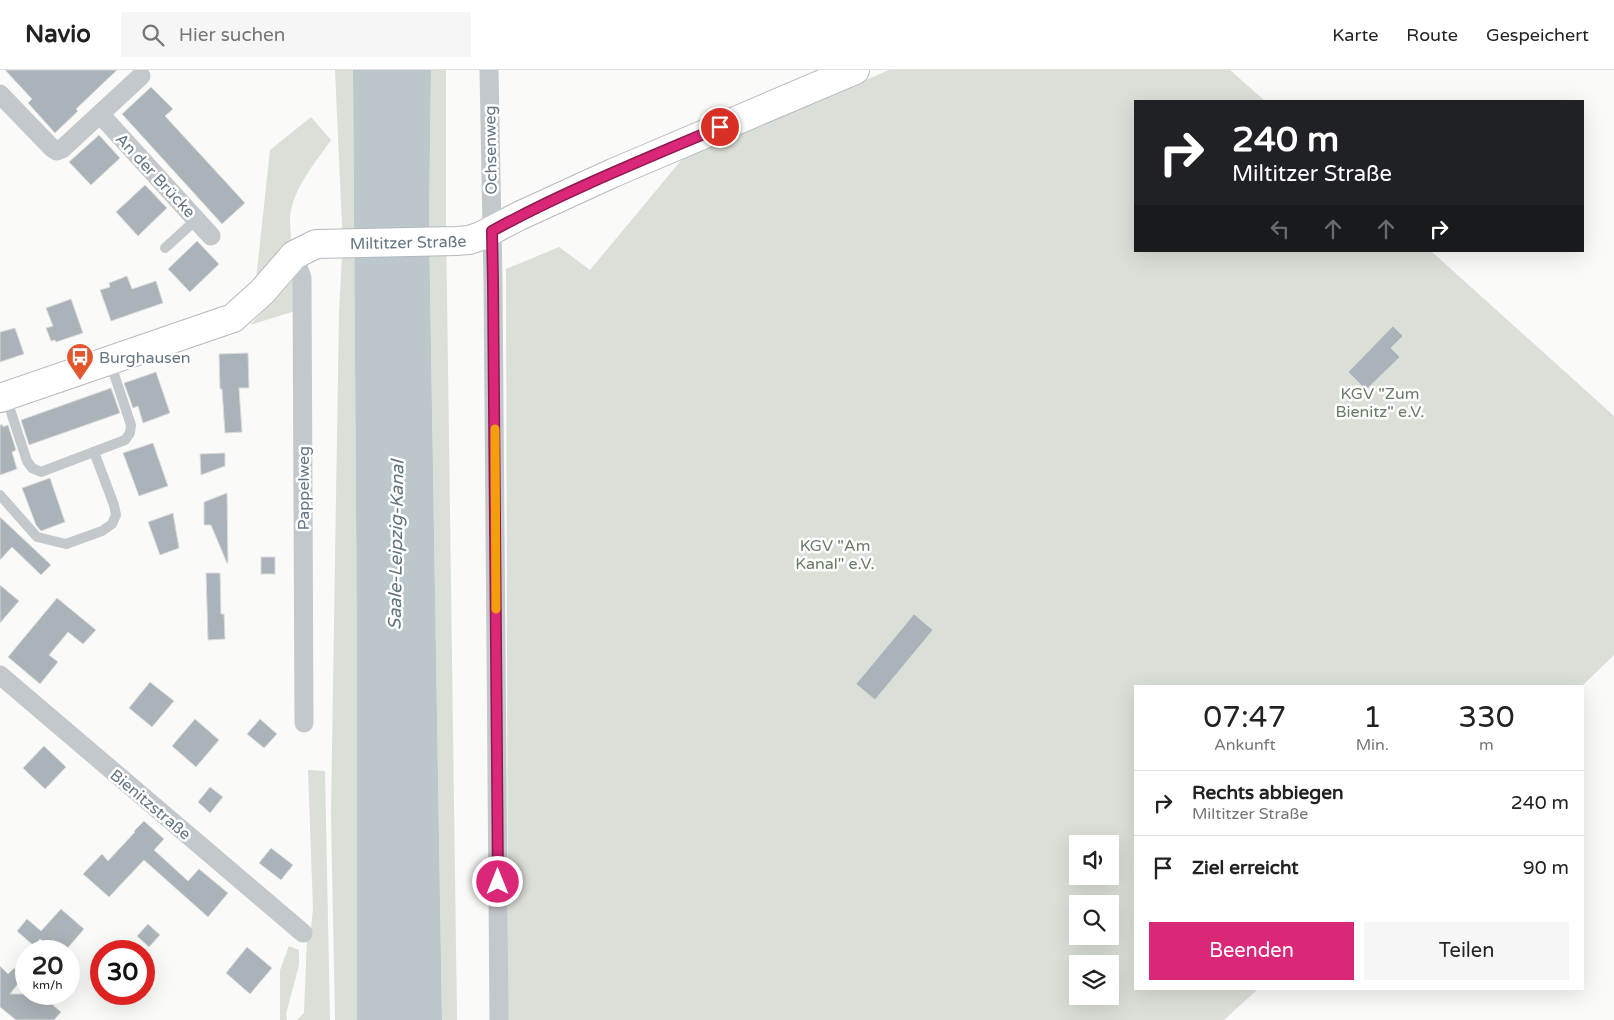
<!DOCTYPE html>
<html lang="de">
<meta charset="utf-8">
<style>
:root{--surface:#fff;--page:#f6f6f6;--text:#222;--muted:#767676;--line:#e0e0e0;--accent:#db2777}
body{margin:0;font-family:"Varela Round",sans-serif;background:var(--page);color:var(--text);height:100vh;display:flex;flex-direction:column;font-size:19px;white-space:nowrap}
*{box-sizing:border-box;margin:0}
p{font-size:16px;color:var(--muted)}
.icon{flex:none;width:28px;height:28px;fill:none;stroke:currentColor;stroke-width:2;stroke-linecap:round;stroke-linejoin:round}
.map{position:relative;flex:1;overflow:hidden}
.panel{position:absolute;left:1134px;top:615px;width:450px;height:305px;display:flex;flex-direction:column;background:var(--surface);border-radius:0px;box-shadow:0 5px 20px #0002}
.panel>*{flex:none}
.banner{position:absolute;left:1134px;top:30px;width:450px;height:152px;border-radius:0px;box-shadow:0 5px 20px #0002;background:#202124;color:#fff;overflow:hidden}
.fabs{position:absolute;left:1069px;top:765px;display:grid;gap:10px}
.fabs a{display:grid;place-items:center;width:50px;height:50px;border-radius:0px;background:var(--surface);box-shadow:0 5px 20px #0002;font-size:25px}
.speed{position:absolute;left:15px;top:870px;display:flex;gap:10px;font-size:25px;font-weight:700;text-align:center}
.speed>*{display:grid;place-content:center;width:65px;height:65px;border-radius:50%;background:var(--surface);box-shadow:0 5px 20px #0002;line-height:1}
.speed small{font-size:12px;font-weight:400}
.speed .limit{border:8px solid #d22;background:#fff;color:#111}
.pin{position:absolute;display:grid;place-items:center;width:42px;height:42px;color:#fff;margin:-21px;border:2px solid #fff;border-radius:50%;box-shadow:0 1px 5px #0007}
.me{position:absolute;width:55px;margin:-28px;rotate:0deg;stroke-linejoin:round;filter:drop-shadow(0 0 4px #0008)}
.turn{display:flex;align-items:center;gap:18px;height:105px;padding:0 15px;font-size:22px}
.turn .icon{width:65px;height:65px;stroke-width:2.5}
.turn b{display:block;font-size:35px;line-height:42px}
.lanes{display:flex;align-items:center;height:48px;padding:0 15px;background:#0003;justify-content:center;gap:25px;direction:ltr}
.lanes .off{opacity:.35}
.eta{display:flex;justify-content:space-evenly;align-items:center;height:85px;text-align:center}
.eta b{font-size:30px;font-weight:600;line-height:35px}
.action{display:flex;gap:10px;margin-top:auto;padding:10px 15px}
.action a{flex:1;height:58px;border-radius:0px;background:var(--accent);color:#fff;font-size:20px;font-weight:600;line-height:58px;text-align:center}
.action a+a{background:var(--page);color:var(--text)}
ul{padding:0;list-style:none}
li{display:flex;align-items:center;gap:15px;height:65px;padding:0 15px;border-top:1px solid var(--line)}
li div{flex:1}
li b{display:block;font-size:19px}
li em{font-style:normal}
header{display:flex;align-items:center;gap:30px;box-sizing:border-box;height:70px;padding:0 25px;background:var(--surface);border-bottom:1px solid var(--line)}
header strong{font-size:24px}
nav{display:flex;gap:28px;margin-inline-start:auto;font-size:18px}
.search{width:350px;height:45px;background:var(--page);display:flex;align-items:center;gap:12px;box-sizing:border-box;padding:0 18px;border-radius:0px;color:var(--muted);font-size:19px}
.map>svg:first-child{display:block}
.green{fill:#dadfd7;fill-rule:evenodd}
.water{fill:#bbc7cb}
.building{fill:#aab3b9;stroke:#dcdcda}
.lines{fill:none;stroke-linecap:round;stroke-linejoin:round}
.secondary-casing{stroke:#b3babf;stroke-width:30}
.lane{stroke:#c3c8cc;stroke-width:10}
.street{stroke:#c3c8cc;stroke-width:19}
.secondary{stroke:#fff;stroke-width:28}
.route-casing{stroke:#8e194d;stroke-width:12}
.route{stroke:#db2777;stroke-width:9}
.slow{stroke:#f59e0b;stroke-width:9}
.labels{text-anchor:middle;stroke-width:5;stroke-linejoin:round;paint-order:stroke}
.street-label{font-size:16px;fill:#657683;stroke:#fff}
.poi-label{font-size:16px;fill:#657683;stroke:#fff;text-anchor:start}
.park-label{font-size:16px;fill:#687a64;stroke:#fff}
.water-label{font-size:18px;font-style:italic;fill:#60757c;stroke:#fff}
</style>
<header>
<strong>Navio</strong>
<div class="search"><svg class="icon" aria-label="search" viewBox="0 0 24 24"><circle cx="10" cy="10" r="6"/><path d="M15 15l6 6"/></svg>Hier suchen</div>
<nav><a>Karte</a><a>Route</a><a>Gespeichert</a></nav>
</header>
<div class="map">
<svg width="1614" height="950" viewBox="0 0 1614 950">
<rect width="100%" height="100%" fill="#fafaf8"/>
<g class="green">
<polygon points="335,0 353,0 357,585 357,950 335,950 331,743 339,242 342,186 342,155"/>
<polygon points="431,0 446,0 446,153 457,950 442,950 429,153"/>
<path d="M 889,0 L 1230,0 L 1265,31 L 1135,31 L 1135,181 L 1431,181 L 1614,346 L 1614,585 L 1582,616 L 1135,616 L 1135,919 L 1258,919 L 1224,950 L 508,950 L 506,199 L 559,177 L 590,200 L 683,88 ZM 1078,774 L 1110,774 L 1110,806 L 1078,806 ZM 1078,834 L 1110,834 L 1110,866 L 1078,866 ZM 1078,894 L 1110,894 L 1110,926 L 1078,926 Z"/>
<path d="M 311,47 L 331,70 C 315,93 293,118 290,147 C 290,155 291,163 291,171 L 256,210 L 270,80 Z"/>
<polygon points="295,207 295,241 250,255"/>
<polygon points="308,700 325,701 330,950 297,950 304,943 307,867 311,859 313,838"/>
<polygon points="289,876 299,880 299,895 286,944 287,950 280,950 280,900"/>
</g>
<polygon class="water" points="353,0 431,0 429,153 442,950 357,950 357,585"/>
<g class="building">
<polygon points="5,0 117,0 76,39 78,41 55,63 28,33 32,29"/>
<polygon points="151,17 173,39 165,46 245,133 222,154 122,44"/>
<polygon points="99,65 120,88 91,115 69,92"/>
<polygon points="145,115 167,138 138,166 116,142"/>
<polygon points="197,171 219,194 190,222 168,199"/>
<polygon points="127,206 132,219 156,211 163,233 111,251 100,220 110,217 109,213"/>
<polygon points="71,229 83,263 56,272 55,270 51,271 46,258 53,256 46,238"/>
<polygon points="1393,256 1403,266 1391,278 1400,287 1366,320 1348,302"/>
<polygon points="15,258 24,284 0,292 0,262"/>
<polygon points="248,283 249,318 239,318 242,362 225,363 222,319 220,319 219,284"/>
<polygon points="156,302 170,343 143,353 138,336 133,338 124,313"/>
<polygon points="111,318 120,343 29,375 21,350"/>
<polygon points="0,355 3,355 3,357 8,355 16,380 12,382 17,399 0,405"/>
<polygon points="153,373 168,416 139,426 123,383"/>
<polygon points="225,383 225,396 201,405 200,384"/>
<polygon points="50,408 65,452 41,461 36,455 22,418"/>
<polygon points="227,423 228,493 227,493 211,455 204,455 204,432"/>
<polygon points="173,443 179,478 160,485 148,452"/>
<polygon points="0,447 51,495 41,505 12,477 0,490"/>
<rect x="261" y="487" width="14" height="17"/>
<polygon points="206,503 220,503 221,544 224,544 225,569 208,570"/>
<polygon points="0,515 19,531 0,553"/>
<polygon points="57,528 96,560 83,574 68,562 49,585 58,592 40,614 8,587"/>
<polygon points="914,544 933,560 875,630 856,614"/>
<polygon points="150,612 174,631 152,657 129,638"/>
<polygon points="195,649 219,670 196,697 172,676"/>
<polygon points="260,649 277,664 264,678 247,664"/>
<polygon points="44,676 66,697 45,719 23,698"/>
<polygon points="210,717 223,727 210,743 198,732"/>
<polygon points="144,751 164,769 154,780 188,811 199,799 228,823 208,847 144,790 109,827 83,804 102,784 108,791 135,762 134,761"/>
<polygon points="271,778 293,795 281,810 259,793"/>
<polygon points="61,839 84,859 65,881 54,881 40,869 34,876 17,861 27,849 41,861"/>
<polygon points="148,854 160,865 149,877 137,866"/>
<polygon points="247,877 272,898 250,924 226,903"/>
<polygon points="0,896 8,904 14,898 24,906 10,924 40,924 61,942 54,950 16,950 0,937"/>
</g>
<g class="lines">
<defs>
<g id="secondary">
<path id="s1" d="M 0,328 L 233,248 L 262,222 L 294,185 L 316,174 L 456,171 L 469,170 L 481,166 L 519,146 L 613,103 L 855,0"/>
</g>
</defs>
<use href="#secondary" class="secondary-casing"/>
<g class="lane">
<polyline points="165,178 197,149"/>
<polyline points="6,327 27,391 32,398 41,402 125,370 130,363 131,355 110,292"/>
<polyline points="0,425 37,467 66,474 102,461 112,454 116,445 114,435 94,382"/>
</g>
<g class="street">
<polyline points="489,0 493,212 499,950"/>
<polyline points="0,24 52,78 57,81 62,79 141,6"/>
<polyline points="100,44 211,166"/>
<polyline points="294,185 302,208 304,653"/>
<polyline points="0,605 303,863"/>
</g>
<use href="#secondary" class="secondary"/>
</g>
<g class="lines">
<defs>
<path id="route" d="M 498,812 L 493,212 L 492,161 C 565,121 643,90 720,57"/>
</defs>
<use href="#route" class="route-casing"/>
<use href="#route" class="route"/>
<polyline class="slow" points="495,359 496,539"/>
</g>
<defs>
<symbol id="bus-pin" viewBox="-11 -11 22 30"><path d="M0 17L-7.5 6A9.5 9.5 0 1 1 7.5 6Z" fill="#e4572e" stroke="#fff"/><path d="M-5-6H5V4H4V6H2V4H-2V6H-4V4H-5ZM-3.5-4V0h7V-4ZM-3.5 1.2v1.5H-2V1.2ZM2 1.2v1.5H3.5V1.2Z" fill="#fff"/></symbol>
</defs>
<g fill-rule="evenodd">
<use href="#bus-pin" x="64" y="271" width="32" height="43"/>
</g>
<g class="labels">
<g class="street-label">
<text transform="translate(490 80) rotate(-91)" y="6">Ochsenweg</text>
<text transform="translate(156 105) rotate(47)" y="6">An der Brücke</text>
<text dy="6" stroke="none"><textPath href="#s1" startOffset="451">Miltitzer Straße</textPath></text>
<text transform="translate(303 418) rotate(-90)" y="6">Pappelweg</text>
<text transform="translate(151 734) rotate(40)" y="6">Bienitzstraße</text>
</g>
<g class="poi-label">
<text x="99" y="293">Burghausen</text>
</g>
<g class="park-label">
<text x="1380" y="329">KGV "Zum<tspan x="1380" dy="18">Bienitz" e.V.</tspan></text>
<text x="835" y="481">KGV "Am<tspan x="835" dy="18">Kanal" e.V.</tspan></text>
</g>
<g class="water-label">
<text transform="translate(396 475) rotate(-89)" y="6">Saale-Leipzig-Kanal</text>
</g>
</g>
</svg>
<div class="fabs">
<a><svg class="icon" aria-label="sound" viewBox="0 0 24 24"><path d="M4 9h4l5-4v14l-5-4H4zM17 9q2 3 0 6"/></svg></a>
<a><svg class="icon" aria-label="search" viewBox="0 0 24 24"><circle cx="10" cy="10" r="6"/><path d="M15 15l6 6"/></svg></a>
<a><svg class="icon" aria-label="layers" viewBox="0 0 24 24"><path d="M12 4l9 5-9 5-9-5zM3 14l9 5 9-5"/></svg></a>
</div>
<div class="speed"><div>20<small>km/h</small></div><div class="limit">30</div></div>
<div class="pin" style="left:720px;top:57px;background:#d93025"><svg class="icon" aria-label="arrive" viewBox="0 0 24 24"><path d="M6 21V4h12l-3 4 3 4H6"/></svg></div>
<svg class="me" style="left:498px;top:812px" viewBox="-20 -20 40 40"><circle r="17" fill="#db2777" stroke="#fff" stroke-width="3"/><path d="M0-11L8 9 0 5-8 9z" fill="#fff"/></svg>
<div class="banner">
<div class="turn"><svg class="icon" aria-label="right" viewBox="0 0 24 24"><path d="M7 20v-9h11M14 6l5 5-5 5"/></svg><div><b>240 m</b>Miltitzer Straße</div></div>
<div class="lanes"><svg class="icon off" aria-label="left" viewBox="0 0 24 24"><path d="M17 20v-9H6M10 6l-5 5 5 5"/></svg><svg class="icon off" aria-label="ahead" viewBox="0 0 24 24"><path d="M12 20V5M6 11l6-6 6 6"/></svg><svg class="icon off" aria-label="ahead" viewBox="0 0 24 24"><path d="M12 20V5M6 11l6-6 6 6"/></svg><svg class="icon" aria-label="right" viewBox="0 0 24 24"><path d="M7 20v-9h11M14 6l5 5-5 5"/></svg></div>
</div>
<section class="panel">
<div class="eta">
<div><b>07:47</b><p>Ankunft</p></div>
<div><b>1</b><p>Min.</p></div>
<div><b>330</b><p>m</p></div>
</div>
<ul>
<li><svg class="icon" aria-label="right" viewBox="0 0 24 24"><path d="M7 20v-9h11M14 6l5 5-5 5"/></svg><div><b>Rechts abbiegen</b><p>Miltitzer Straße</p></div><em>240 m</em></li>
<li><svg class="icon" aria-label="arrive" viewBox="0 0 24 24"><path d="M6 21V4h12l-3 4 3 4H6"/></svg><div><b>Ziel erreicht</b></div><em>90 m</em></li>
</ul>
<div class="action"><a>Beenden</a><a>Teilen</a></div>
</section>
</div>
